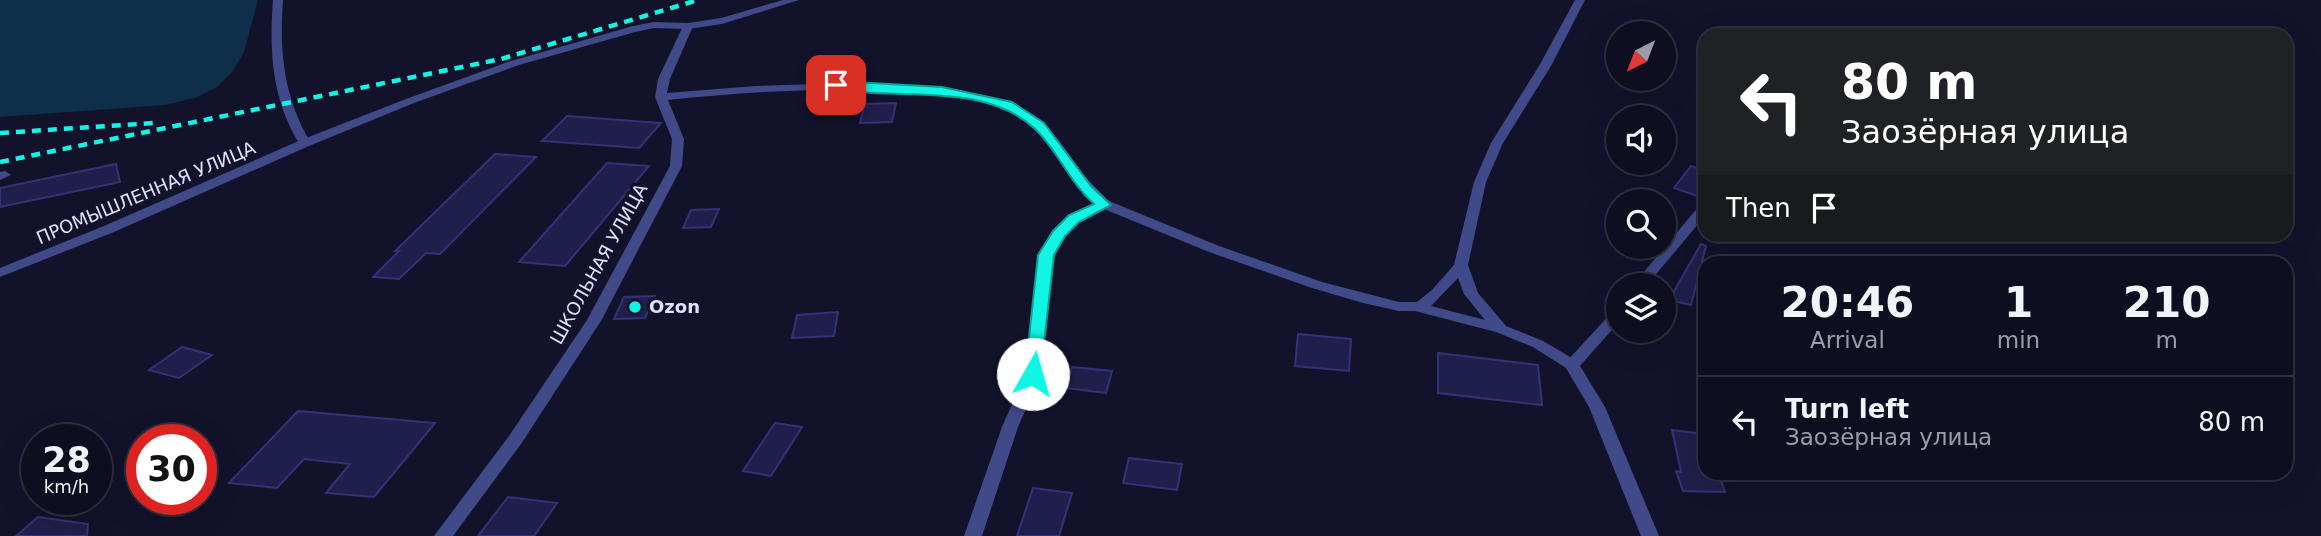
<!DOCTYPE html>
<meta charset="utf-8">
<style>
:root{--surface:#0e0e20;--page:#1c1c2d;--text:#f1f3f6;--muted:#9b9ca5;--line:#2e2e3e}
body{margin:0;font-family:"DejaVu Sans",sans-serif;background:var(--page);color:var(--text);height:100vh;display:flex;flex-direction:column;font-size:26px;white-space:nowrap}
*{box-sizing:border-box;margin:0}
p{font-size:23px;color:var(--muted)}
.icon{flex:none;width:38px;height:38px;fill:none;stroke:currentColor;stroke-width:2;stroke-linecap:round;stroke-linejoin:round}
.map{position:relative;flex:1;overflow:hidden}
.sheet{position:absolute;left:1698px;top:256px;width:595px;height:224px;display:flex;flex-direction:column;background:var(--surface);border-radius:21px;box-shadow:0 7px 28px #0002,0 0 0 2px var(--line)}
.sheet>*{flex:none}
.guide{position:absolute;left:1698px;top:28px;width:595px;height:214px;border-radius:21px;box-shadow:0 7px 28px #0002,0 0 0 2px var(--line);background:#202124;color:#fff;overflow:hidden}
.needle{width:46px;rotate:222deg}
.fabs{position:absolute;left:1606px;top:21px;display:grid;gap:14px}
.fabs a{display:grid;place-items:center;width:70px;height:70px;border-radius:50%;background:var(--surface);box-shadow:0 7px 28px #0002,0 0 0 2px var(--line);font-size:35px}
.speed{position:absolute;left:21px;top:424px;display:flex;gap:14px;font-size:35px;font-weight:700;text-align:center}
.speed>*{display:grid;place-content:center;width:91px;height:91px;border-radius:50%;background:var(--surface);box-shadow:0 7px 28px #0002,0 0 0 2px var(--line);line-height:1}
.speed small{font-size:18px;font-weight:400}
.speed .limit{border:10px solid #d22;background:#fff;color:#111}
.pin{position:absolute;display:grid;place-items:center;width:60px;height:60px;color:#fff;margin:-30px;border-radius:14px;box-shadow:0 4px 10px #0006}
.me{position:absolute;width:77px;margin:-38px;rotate:7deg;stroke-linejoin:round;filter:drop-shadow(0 0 5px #0008)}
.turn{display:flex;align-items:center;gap:24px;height:147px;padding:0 28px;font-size:32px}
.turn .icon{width:91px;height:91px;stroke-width:2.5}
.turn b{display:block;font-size:49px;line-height:60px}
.then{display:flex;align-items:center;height:66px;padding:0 28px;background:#0003;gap:14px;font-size:26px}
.eta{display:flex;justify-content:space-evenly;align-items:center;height:119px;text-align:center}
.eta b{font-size:42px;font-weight:700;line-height:49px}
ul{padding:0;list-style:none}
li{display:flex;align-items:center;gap:21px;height:91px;padding:0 28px;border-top:2px solid var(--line)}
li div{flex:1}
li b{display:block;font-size:26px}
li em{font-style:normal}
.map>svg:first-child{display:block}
.water{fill:#0e2e49}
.building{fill:#201f4b;stroke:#343276;stroke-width:2}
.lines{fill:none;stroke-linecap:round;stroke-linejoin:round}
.service{fill:#404a88;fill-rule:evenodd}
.minor{fill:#404a88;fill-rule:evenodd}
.tertiary{fill:#404a88;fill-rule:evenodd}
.rail{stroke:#13f5e4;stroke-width:4.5;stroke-dasharray:9 7;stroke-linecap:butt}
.route{fill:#13f5e4;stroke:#0c9f94;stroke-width:2}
.poi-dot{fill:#13f5e4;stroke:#12132b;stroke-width:2.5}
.labels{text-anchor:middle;stroke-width:7;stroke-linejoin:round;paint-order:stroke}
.street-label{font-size:18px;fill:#dee0fe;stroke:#12132b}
.poi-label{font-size:18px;font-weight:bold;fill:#dee0fe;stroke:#12132b;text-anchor:start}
</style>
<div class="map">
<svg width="2321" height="536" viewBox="0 0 2321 536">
<rect width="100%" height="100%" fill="#12132b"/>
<polygon class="water" points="0,0 258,0 244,52 232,72 217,87 195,98 165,105 0,117"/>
<g class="building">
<polygon points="896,103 892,122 860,123 865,104"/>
<polygon points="567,116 661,123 639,148 542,141"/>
<polygon points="495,154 536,157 440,254 426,253 399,279 373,277 399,251 395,251"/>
<polygon points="607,163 649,166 565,266 519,262"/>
<polygon points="116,164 120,182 0,207 0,188"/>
<polygon points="1691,166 1704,171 1704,187 1698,196 1674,188"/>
<polygon points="719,209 711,227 683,228 691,210"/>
<polygon points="1701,244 1706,246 1691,305 1669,300"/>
<polygon points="655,296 645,318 614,319 624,297"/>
<polygon points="838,312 834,336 792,338 797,315"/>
<polygon points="1298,334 1351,339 1349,371 1295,366"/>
<polygon points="182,347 212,355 179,378 149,370"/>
<polygon points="1438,353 1538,365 1542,405 1438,393"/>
<polygon points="1072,367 1112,371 1106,393 1065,388"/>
<polygon points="298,411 435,423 374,497 326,493 350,464 304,459 277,488 229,483"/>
<polygon points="775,423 802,427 771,476 743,471"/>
<polygon points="1672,430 1704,434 1704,473 1718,473 1725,492 1683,491 1676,471 1681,472"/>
<polygon points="1129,458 1182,464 1177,490 1123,483"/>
<polygon points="1033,488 1072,493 1059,536 1017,536"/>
<polygon points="508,497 557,503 534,536 478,536"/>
<polygon points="38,517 88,524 87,536 16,536"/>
</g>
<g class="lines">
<g class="service">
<polygon points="5,171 11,175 0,180 0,172"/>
<polygon points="1704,205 1704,217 1647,285 1633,285 1699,206"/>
<polygon points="1619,308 1619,322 1577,369 1567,369 1564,365 1567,361 1614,310"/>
</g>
<g class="minor">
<path d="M 273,0 L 283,0 C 279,51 284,99 311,143 L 305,147 L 301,146 C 272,102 269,51 273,0 Z"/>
<path d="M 1575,0 L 1585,0 L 1551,66 L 1503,143 L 1486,182 L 1468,265 L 1478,293 L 1506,326 L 1543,341 L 1577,361 L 1605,407 L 1659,536 L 1641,536 L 1589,407 L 1566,368 L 1533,347 L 1496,332 L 1415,311 L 1399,311 L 1363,303 L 1312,288 L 1209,252 L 1104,209 L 1079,221 L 1064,236 L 1053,255 L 1041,375 L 1018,427 L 982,536 L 964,536 L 1002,427 L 1025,375 L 1039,255 L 1054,231 L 1069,215 L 1095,203 C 1067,177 1052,135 1018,115 C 990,99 956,96 925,93 C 839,86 753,91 668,100 L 684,139 L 682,166 L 601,321 L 521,444 L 453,536 L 434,536 L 509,436 L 587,320 L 670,166 L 672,139 L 655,97 L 658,79 L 684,24 L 688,23 L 693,26 L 670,79 L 667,93 L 756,86 L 851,83 L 929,87 L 989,96 L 1015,104 L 1039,119 L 1059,141 L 1087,179 L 1109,201 L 1219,246 L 1322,282 L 1399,302 L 1417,302 L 1432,290 L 1454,265 L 1474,182 L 1491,143 L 1539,66 ZM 1458,278 L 1464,294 L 1485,320 L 1431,306 Z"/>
</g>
<polygon class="tertiary" points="783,0 799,0 722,24 688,29 654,28 635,32 519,65 414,103 309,146 114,232 0,277 0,268 104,226 301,140 406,99 511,61 633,26 654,22 688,23 721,18"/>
<g class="rail">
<polyline points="0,133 154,123"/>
<polyline points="0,162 501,59 698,0"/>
</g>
</g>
<path class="route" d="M 836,81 L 942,87 L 1012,102 L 1044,123 L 1091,186 L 1111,205 L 1079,222 L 1065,236 L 1054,255 L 1040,379 L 1027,379 L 1025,374 L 1038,255 L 1053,231 L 1069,215 L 1094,204 C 1069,182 1057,149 1034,128 C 981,80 895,102 831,88 L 830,85 Z"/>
<circle class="poi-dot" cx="635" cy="307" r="7"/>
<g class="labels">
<g class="street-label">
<text transform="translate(146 193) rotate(-23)" y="6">ПРОМЫШЛЕННАЯ УЛИЦА</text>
<text transform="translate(599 264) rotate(-61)" y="6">ШКОЛЬНАЯ УЛИЦА</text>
</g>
<g class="poi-label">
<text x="649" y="313">Ozon</text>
</g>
</g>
</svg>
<div class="fabs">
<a><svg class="needle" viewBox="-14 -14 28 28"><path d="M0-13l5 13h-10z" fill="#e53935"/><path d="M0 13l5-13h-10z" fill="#9b9ca5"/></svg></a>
<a><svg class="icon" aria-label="sound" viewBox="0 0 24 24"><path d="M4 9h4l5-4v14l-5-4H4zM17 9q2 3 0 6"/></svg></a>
<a><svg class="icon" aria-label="search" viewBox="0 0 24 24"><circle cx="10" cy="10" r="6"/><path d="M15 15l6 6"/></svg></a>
<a><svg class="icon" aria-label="layers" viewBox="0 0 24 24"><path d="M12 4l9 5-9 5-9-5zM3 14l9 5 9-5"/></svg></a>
</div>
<div class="speed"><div>28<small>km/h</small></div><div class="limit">30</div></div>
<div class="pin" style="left:836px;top:85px;background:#d93025"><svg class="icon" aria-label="arrive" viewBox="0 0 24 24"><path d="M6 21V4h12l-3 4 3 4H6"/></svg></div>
<svg class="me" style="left:1033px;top:374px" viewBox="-20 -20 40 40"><circle r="19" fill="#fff"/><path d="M0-13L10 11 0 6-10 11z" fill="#13f5e4"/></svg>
<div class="guide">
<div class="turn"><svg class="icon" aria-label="left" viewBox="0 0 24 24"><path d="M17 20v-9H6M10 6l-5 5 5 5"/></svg><div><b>80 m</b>Заозёрная улица</div></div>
<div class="then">Then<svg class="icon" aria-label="arrive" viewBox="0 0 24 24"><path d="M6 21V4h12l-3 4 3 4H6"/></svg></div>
</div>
<section class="sheet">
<div class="eta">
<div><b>20:46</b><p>Arrival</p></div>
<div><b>1</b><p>min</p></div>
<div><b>210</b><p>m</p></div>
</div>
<ul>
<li><svg class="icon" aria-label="left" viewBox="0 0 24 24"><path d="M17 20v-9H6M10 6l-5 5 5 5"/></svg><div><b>Turn left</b><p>Заозёрная улица</p></div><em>80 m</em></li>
</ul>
</section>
</div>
